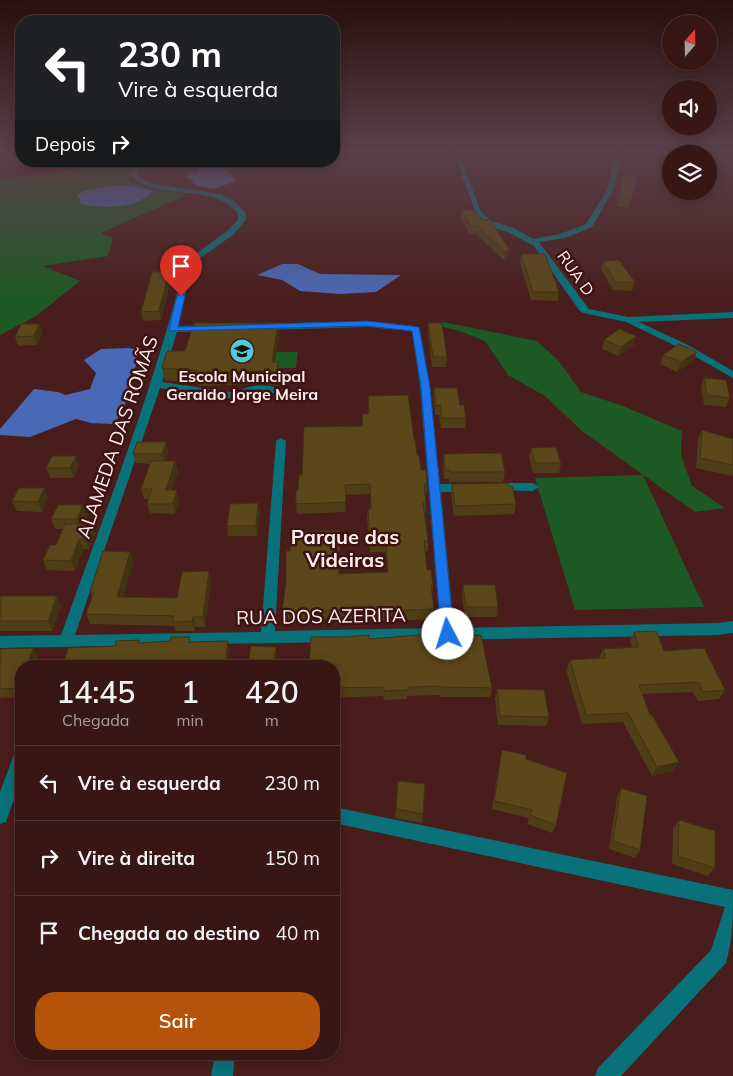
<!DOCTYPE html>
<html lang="pt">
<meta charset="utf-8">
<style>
:root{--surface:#371614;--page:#422322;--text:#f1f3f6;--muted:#aa9fa0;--line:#513534;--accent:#b45309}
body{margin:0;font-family:Mulish,sans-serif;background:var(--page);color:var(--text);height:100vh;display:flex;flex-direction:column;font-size:19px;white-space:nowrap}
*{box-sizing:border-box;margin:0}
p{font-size:16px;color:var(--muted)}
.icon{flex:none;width:28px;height:28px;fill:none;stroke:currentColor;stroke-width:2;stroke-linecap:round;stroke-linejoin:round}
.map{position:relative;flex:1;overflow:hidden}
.details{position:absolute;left:15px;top:660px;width:325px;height:400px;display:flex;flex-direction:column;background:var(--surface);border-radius:20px;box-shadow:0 2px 12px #0003,0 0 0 1px var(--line)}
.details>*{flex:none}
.hud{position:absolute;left:15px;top:15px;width:325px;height:152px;border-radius:20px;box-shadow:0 2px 12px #0003,0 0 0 1px var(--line);background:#202124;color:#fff;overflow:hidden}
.needle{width:32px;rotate:20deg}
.fabs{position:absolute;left:662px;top:15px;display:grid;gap:10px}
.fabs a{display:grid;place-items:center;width:55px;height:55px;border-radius:50%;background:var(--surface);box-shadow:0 2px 12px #0003,0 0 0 1px var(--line);font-size:25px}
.pin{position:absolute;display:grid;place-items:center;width:42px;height:42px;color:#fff;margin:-51px -21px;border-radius:50% 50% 50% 0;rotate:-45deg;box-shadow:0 0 5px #0007}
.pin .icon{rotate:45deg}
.me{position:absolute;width:55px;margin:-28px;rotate:355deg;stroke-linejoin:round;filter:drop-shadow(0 0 4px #0008)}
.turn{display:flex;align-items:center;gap:18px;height:105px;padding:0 20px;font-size:22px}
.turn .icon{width:65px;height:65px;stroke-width:2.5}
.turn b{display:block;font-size:35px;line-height:42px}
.then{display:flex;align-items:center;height:48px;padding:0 20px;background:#0003;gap:10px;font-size:19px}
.eta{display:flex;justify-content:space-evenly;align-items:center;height:85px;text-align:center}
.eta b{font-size:30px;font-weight:600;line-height:35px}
.button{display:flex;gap:10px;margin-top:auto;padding:10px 20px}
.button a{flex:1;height:58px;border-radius:20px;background:var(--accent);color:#fff;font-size:20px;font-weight:600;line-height:58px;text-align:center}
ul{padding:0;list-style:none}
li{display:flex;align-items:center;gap:15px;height:75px;padding:0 20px;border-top:1px solid var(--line)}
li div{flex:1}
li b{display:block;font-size:19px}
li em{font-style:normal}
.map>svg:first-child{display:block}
.green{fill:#1d5924}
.water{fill:#4969b6}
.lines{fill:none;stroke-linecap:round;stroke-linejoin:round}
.street{fill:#09717a;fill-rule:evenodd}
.wall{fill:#4e3d16}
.shaded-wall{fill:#403212}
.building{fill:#5b4719;stroke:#403212}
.route{fill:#1a73e8;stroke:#114b97}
.labels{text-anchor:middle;stroke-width:5;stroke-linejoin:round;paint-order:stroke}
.far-street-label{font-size:16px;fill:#fcefee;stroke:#3e1311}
.far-poi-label{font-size:16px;font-weight:bold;fill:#fcefee;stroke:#3e1311}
.street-label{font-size:19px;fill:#fcefee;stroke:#3e1311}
.neighbourhood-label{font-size:20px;font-weight:bold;fill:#fcefee;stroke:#3e1311}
</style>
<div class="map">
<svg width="733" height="1076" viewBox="0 0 733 1076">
<rect width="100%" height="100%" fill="#491d1b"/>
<g class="green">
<polygon points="52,161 139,161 131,171 128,181 154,189 186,195 101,233 113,238 108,256 43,266 80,281 36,316 0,335 0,179 59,172 95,165"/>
<polygon points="443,322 537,341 558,360 581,392 623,406 682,431 681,455 692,486 725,508 695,512 582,431 545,396 508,375 485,341 462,332 436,325"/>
<polygon points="251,352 298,352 296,368 247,368"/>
<polygon points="643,475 704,607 575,610 535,478"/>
</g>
<g class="water">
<path d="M 200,166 C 218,166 226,167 236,181 L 213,189 L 194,185 L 191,179 L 187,177 L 187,173 L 198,172 Z"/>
<path d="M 119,185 L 132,186 L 154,191 C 149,194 143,200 137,202 C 123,208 93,208 79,203 L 80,199 L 77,196 L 83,191 Z"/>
<polygon points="282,264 298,264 320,274 401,275 376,292 340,294 300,291 282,280 257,275"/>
<polygon points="128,348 140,350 123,413 112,424 91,423 76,419 30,437 0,435 0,429 34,389 58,392 66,395 90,389 96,373 84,360 101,349"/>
</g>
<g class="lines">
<g class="street">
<polygon points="453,151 459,151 480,210 491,221 514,228 533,239 560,234 586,224 607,190 616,151 622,151 613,190 592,227 565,238 539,242 589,309 628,317 733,312 733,318 639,322 688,345 733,371 733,378 682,349 626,322 583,313 579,310 534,246 508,232 485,225 475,211"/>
<path d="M 140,161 L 146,161 L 137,175 L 149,183 L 220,194 L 234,201 L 246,213 L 246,220 L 233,235 L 193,263 L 178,326 L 207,325 L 211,328 L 207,331 L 177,332 L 162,382 L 243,394 L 242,390 C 249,384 275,384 282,390 L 277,393 L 253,393 L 254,398 L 249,401 L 160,388 L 75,635 L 261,632 L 276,441 L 281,438 L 286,441 L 275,631 L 440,628 L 420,387 L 412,331 L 367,327 L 262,330 L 258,327 L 262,324 L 367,321 L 416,326 L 420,329 L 430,387 L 440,484 L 468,484 L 474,488 L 468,492 L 441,492 L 454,628 L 718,623 L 733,621 L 733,633 L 718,635 L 0,648 L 0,636 L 61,635 C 105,512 154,389 185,262 L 227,231 L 238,220 L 238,213 C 208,180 160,204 130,175 Z"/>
<polygon points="496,483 533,483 539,487 533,491 492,490 490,487 492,484"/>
<polygon points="21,750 21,780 6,822 0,824 0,792 15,752"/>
<path d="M 334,807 L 733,890 C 733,915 733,939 726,963 L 621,1076 L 595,1076 L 598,1068 L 711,950 L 725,907 L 334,823 Z"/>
<polygon points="215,1054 235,1054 233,1076 211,1076"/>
</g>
</g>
<g class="wall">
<polygon points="623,175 637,176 629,208 617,206"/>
<polygon points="462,210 481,219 509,249 507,257 504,260 476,234 470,234 461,219"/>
<polygon points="521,254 559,292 558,301 531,300 520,263"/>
<polygon points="603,261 635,282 632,291 613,290 601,269"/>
<polygon points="171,280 161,320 143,321 141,312"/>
<polygon points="278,323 279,335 275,362 280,374 278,386 262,384 200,386 198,385 198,383 164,380 162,368 185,351"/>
<polygon points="428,323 447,357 446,367 432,367 428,333"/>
<polygon points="43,333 37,345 18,346 15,337"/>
<polygon points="636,336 634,345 618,356 602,349 604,340"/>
<polygon points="663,355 693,361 677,372 660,364"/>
<polygon points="704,378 730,398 726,407 704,405 701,387"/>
<polygon points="434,388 460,405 466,418 465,428 441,428 439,415 435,415 433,397"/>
<polygon points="368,396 414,439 421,470 427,484 427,494 425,494 426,503 426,513 425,513 428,541 428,551 425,551 427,570 433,585 432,595 434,609 433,619 360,622 360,620 313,619 313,622 284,622 282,612 290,551 340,530 340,552 337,552 339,574 387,572 386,552 370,552 367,519 368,509 371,509 370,494 345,495 346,512 297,514 296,504 302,475 362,426 362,414 368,414"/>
<polygon points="702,430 733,439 733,476 696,468 698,439"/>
<polygon points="166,442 168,452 165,461 175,461 178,471 172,490 179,500 175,514 150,513 147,504 149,499 144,499 141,489 150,464 136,463 133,454"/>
<polygon points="531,448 561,463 559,473 533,473 529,457"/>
<polygon points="444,454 505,472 503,482 449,482 449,479 444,479 443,464"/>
<polygon points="79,466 74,478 50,478 46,468"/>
<polygon points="452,484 508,486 516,504 514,514 454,516 451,494"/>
<polygon points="44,488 48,498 42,512 17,511 12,501"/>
<polygon points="258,503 260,513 257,536 228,536 227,526"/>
<polygon points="87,515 83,524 91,524 95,534 89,549 83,549 75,571 47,570 43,560 56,545 63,529 55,529 51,519"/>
<polygon points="130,552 133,562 123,597 177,598 211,581 205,627 195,627 195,631 176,631 174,626 90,624 86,614 92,597 90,592"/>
<polygon points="463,585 498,607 497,617 465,617 462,594"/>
<polygon points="0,596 61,606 52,631 0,631"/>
<polygon points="634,632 725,690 719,699 698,701 693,692 642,694 650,715 679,762 674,771 652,776 623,722 582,724 566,670 570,660 599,658 603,649 632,647 630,642"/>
<polygon points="431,636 456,636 492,688 490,697 440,697 440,695 407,696 407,699 384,700 383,696 334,698 334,666 346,637 369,639"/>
<polygon points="0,649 38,657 21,666 21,697 0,698"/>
<polygon points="497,689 549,717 546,726 498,725 495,699"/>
<polygon points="502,750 526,759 556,825 552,833 527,824 529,818 492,809 500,759"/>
<polygon points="621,788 640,850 635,858 609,849 617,797"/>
<polygon points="396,809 423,814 422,823 395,818"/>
<polygon points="679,820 715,868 708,876 672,864 673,828"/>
</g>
<g class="shaded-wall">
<polygon points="509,249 507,257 504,260 505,252"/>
<polygon points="169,271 171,280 161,320 159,311"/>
<polygon points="278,323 279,335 273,374 272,362"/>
<polygon points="39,324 43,333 37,345 34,336"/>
<polygon points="636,336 634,345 618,356 621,347"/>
<polygon points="697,352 693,361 677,372 681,362"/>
<polygon points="278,362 280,374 278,386 277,373"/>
<polygon points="166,442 168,452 165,464 162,454"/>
<polygon points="76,456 79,466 74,478 70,468"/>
<polygon points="175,461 178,471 169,500 166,490"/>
<polygon points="44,488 48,498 42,512 38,502"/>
<polygon points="177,490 179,500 175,514 173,504"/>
<polygon points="258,503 260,513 257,536 256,526"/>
<polygon points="83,505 87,515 81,529 77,519"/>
<polygon points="91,524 95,534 89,549 85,539"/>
<polygon points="79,539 83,549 75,571 71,561"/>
<polygon points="130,552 133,562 121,607 117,597"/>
<polygon points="209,571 211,581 205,627 203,617"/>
<polygon points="57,596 61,606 52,631 48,621"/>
<polygon points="193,617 195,627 195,631 192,621"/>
<polygon points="228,641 230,651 228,666 225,666"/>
<polygon points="276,647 277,657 276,666 273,666"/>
<polygon points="33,648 38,657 35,666 27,666"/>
<polygon points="679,762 674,771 652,776 657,767"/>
</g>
<g class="building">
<polygon points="623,175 637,176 631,200 619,198"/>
<polygon points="462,210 475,210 481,219 490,220 509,249 505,252 477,225 471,226"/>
<polygon points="521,254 545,254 559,292 533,292"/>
<polygon points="619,260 635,282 615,282 603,261"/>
<polygon points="169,271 159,311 141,312 152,272"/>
<polygon points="194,323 278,323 272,362 278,362 277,373 261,371 198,373 196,373 197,370 162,368 167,351 185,351"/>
<polygon points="428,323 442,323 447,357 433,357"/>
<polygon points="21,324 39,324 34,336 15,337"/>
<polygon points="619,329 636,336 621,347 604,340"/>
<polygon points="679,344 697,352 681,362 663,355"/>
<polygon points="704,378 726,380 730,398 707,395"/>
<polygon points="434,388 457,388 460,405 464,405 466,418 442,418 440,405 436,406"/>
<polygon points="408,395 414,439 415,439 417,455 419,455 421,470 426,470 427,484 424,484 426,503 423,503 428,541 424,541 427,570 431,570 433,585 431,585 434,609 360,612 360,610 312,610 312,612 282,612 286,583 286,551 290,551 291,532 340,530 340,542 336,542 339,574 388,572 386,542 370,542 368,509 371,509 370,484 345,485 346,502 296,504 296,491 298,491 299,475 302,475 304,427 363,426 362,414 369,414 368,396"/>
<polygon points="702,430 733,439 733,465 700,458"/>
<polygon points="137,442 166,442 162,454 133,454"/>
<polygon points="556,447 561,463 535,463 531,448"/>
<polygon points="501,453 505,472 450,472 450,470 445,470 444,454"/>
<polygon points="52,456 76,456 70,468 46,468"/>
<polygon points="151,461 175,461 166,490 177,490 173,504 147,504 152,489 141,489"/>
<polygon points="507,483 508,486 512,486 516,504 455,506 452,484"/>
<polygon points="19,488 44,488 38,502 12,501"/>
<polygon points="258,503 256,526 227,526 230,504"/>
<polygon points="58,505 83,505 77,519 51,519"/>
<polygon points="65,524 91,524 85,539 79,539 71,561 43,560 50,545 56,545"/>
<polygon points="103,551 130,552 117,597 177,598 182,572 209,571 203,617 193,617 192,621 173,622 174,616 86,614 94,592 90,592"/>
<polygon points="463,585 495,585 498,607 466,607"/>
<polygon points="0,596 57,596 48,621 0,621"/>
<polygon points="656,631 664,651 704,648 725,690 703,692 698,682 639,685 650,715 652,715 679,762 657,767 628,713 586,715 570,660 606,658 603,649 639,647 634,632"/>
<polygon points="431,634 431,636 456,635 456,636 481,635 492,688 441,687 441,686 408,687 408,690 384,691 384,687 334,688 334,666 309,666 311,637 346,637 369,635 369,639"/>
<polygon points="171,637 190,637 189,642 228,641 225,666 63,666 68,648 115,646 116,641 139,640 138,643 170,641"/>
<polygon points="251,646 276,647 273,666 248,666"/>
<polygon points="33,648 27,666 21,666 21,683 20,688 0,689 0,649"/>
<polygon points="497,689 544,690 549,717 500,716"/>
<polygon points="502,750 526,755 526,759 567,773 556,825 530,815 532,810 494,801"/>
<polygon points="398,781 425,784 423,814 396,809"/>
<polygon points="621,788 647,796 640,850 613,841"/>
<polygon points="679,820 715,831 715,868 678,856"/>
</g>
<linearGradient id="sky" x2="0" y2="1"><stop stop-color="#28100f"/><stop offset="0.5" stop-color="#59404a"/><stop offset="1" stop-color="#59404a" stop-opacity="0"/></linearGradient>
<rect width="733" height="301" fill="url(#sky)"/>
<polygon class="route" points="181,293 185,296 178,327 367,321 419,327 430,387 454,634 452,637 448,639 443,637 441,634 421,387 412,331 367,326 170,331 169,329 177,296"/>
<defs>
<symbol id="school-disc" viewBox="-11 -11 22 22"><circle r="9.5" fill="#52cbd9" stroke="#3e1311"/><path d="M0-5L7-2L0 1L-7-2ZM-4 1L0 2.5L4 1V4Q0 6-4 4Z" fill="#111"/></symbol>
</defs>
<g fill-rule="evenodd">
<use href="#school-disc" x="228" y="337" width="28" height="28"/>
</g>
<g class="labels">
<g class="far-street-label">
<text transform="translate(576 273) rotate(55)" y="6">RUA D</text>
</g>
<g class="far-poi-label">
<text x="242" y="382">Escola Municipal<tspan x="242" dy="18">Geraldo Jorge Meira</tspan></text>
</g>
<g class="street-label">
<text transform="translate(117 437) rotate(-71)" y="7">ALAMEDA DAS ROMÃS</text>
<text transform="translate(321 616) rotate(-1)" y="7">RUA DOS AZERITA</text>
</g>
<g class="neighbourhood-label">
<text x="345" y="544">Parque das<tspan x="345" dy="23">Videiras</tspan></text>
</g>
</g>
</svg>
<div class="fabs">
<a><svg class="needle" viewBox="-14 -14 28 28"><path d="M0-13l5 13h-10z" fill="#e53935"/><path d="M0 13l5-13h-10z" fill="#aa9fa0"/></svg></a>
<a><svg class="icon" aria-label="sound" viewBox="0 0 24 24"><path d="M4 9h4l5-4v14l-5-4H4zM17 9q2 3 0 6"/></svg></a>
<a><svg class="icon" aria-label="layers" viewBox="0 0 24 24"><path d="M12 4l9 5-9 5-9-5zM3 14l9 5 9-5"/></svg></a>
</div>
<div class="pin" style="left:181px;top:296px;background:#d93025"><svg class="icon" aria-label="arrive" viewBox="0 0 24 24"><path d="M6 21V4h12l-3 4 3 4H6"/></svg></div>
<svg class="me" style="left:448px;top:634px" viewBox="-20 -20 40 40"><circle r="19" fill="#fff"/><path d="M0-13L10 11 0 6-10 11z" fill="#1a73e8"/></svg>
<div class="hud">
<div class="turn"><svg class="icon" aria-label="left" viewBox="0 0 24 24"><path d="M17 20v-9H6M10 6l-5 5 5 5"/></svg><div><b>230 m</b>Vire à esquerda</div></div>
<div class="then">Depois<svg class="icon" aria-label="right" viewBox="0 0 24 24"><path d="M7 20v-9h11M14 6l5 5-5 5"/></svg></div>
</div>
<section class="details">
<div class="eta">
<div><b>14:45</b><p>Chegada</p></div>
<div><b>1</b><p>min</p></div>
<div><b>420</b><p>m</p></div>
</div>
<ul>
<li><svg class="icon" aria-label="left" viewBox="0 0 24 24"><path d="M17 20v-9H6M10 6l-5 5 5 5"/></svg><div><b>Vire à esquerda</b></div><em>230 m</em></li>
<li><svg class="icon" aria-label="right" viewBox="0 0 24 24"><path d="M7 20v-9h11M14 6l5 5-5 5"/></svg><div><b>Vire à direita</b></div><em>150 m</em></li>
<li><svg class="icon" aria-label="arrive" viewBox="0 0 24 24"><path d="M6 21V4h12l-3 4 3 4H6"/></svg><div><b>Chegada ao destino</b></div><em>40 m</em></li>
</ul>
<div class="button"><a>Sair</a></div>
</section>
</div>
